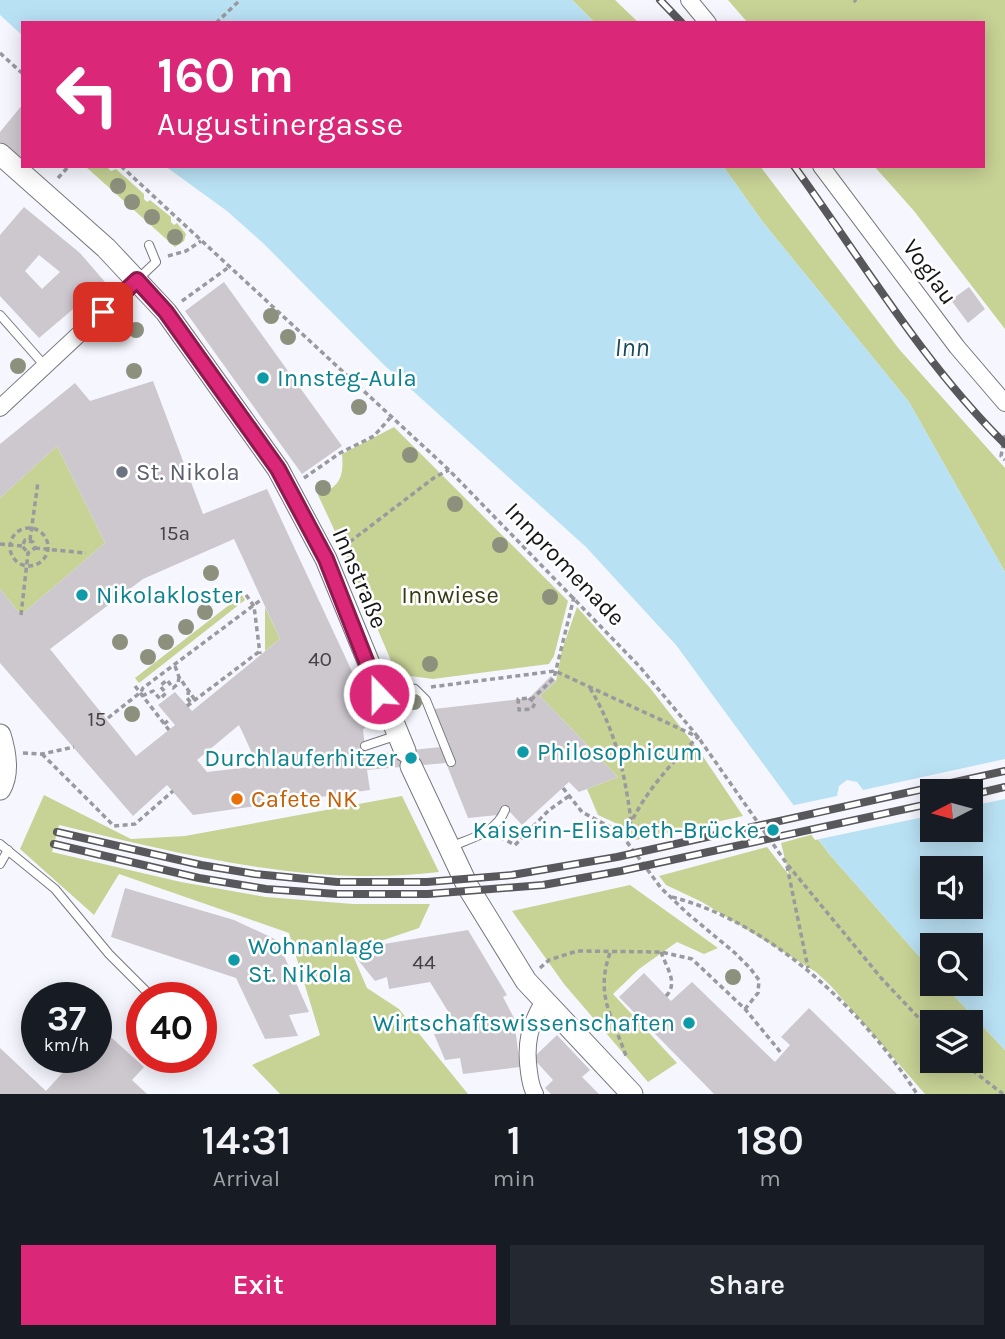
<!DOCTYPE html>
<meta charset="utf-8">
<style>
:root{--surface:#171b24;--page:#242831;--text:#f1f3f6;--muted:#9ea1a6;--accent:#db2777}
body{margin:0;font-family:Karla,sans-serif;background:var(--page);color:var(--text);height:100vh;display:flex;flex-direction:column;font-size:26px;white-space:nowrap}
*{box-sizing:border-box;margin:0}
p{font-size:23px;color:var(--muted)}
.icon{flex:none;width:38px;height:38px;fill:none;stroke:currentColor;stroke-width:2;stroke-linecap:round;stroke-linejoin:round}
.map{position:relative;height:1094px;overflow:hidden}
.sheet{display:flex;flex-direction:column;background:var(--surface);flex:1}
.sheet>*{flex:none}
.top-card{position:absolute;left:21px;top:21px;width:964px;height:147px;border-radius:0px;box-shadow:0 4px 18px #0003;background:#db2777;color:#fff;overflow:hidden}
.needle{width:46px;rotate:264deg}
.tools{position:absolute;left:920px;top:779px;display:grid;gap:14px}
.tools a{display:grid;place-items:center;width:63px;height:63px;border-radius:0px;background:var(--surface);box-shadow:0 4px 18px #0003;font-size:35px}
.speed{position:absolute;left:21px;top:982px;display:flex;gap:14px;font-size:35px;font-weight:700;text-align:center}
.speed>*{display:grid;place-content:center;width:91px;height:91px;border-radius:50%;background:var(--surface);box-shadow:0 4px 18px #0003;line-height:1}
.speed small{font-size:18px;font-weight:400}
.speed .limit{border:10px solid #d22;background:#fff;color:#111}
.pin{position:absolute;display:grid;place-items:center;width:60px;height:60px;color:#fff;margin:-30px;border-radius:14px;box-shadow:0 4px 10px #0006}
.me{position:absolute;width:77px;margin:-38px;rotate:338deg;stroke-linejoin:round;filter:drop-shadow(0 0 5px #0008)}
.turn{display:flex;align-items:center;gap:24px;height:147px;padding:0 21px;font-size:32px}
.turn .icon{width:91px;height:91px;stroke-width:2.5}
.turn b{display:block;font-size:49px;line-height:60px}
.eta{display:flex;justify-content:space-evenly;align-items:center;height:119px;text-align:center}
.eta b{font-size:42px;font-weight:600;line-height:49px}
.action{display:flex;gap:14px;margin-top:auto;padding:14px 21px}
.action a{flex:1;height:80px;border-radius:0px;background:var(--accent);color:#fff;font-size:28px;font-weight:600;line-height:80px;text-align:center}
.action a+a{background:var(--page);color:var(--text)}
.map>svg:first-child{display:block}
.green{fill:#c7d295;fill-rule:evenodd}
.water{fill:#b9e1f4;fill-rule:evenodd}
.pier{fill:#f6f7fe}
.building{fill:#cdc8ce;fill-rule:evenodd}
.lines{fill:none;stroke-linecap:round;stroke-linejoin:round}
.service-casing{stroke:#77787e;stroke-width:10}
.minor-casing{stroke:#77787e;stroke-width:18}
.tertiary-casing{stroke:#77787e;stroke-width:23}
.path{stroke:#99999e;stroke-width:3.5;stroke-dasharray:5 3.5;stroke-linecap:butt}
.service{stroke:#fff;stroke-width:8}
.minor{stroke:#fff;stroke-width:16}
.tertiary{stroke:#fff;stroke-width:21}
.rail-casing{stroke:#58585c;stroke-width:8}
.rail{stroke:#fff;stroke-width:5;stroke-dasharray:16;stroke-linecap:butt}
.tree{fill:#8c907d}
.route-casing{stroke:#8e194d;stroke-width:18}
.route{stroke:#db2777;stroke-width:12}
.culture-dot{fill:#0f9aa8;stroke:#fff;stroke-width:2.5}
.worship-dot{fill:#6b7280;stroke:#fff;stroke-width:2.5}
.food-dot{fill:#e8710a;stroke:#fff;stroke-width:2.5}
.labels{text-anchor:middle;stroke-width:5;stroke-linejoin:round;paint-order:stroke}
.number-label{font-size:21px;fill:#444246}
.street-label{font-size:24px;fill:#161618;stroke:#fff}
.culture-label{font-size:24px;fill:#0d838f;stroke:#fff;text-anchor:start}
.worship-label{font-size:24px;fill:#5b616d;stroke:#fff;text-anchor:start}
.park-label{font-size:24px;fill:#363c14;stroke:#fff}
.food-label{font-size:24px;fill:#c56008;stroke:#fff;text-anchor:start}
.water-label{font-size:26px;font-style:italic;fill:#1a4b5f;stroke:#fff}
</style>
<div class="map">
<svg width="1005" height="1094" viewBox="0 0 1005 1094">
<rect width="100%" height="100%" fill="#f6f7fe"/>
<g class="green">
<polygon points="572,0 615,0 639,23 595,23"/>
<polygon points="728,0 1005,0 1005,329 914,211 874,166 984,166 984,23 748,23"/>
<polygon points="85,166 106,166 111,171 116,169 144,194 144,199 147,202 150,200 171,217 171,222 174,225 177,223 186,234 184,241 175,247"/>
<polygon points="723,166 760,166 899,349 1005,468 1005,572 909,402 762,221"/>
<path d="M 394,427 L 568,601 L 554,656 L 549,664 L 433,679 L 403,675 L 395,670 L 346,555 L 348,549 L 344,541 L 339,540 L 318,495 C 340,487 344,477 342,454 Z"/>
<polygon points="57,446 105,543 21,615 0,589 0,498"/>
<polygon points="242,595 245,600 139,683 135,678"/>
<polygon points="265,607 280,639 265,651"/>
<polygon points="577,607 650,688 700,752 743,816 635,840 622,826 598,815 587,789 618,777 540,696 556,681 562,650"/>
<path d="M 44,795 L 131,839 L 185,836 L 402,796 L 439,872 C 312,888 181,854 59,825 L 52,852 L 181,882 L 266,897 L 353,904 L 430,904 L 419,928 L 351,951 L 367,988 L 399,1009 L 468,1094 L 280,1094 L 252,1065 L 320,1035 L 289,933 L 119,874 L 94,915 L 20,849 Z"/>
<path d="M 814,834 L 830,855 L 933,972 L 933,984 L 943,984 L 1005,1050 L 1005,1094 L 925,1094 L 831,986 L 816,972 L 702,902 L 666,885 L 659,876 L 767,847 L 789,875 L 781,843 ZM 933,1022 L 971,1022 L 971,1060 L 933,1060 Z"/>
<polygon points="630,885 718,948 704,954 677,942 639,969 613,994 677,1063 648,1082 564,984 512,911"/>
</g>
<g class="water">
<polygon points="0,0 572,0 595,23 23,23 23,36 0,15"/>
<path d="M 165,166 L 723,166 L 762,221 L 909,402 L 1005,572 L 1005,1050 L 943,984 L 971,984 L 971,945 L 933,945 L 933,972 L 830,855 L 676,645 L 586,547 L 383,364 L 264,244 L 227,211 ZM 933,791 L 971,791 L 971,830 L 933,830 ZM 933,868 L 971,868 L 971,906 L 933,906 Z"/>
</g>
<polygon class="pier" points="1005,759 1005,799 971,806 971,791 933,791 933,815 815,840 790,806 837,796 839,786 847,780 857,782 863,790"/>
<g class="building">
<polygon points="23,104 23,158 22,159 0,142 0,132"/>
<path d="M 24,207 L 80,253 L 105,282 L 39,338 L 0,296 L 0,235 ZM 39,255 L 60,272 L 42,289 L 25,271 Z"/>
<polygon points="224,282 342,446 302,474 185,311"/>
<polygon points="969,287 985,309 968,323 951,300"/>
<path d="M 153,381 L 203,514 L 267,489 L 376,723 L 363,729 L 366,755 L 450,746 L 434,709 L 529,698 L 551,676 L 556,681 L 540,696 L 618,777 L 579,792 L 569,782 L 522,825 L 509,811 L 500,809 L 498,815 L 468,818 L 446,763 L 367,770 L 370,790 L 193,815 L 167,785 L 133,816 L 0,663 L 0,589 L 21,615 L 105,543 L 57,446 L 0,498 L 0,444 L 75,383 L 90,401 ZM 234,539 L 280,639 L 192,711 L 175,692 L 158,705 L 175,725 L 136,756 L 50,649 L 143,579 ZM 239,725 L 258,766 L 207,772 L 197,760 Z"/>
<polygon points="125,888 234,920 277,940 309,1012 289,1015 298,1036 265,1039 236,978 111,937"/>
<polygon points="468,930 507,995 503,997 514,1018 520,1067 463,1074 460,1058 445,1060 434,1034 457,1032 457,1026 430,982 389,989 387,977 375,981 354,955 378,945"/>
<polygon points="644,973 671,1001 692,982 775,1062 790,1045 781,1037 809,1008 897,1094 714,1094 619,997"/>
<polygon points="102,1029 144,1067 132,1080 147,1094 0,1094 0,1048 46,1091 77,1057 96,1057 96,1036"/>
<polygon points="557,1035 590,1070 582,1077 599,1094 551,1094 545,1088 553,1080 533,1058"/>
</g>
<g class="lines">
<defs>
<g id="service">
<polyline points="137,280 156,262 149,245"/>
<polyline points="0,315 45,366"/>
<polyline points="382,693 410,688 415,689 426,700 451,762"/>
<polyline points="365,746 398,735"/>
<polyline points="0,844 55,889 109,954 153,998"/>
<path d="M 450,847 C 471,838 496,833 505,810"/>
<polyline points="0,864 8,850"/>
</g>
<g id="minor">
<polyline points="689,0 708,23"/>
<polyline points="821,166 957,347 1005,403"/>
<polyline points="0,408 137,280"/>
<path d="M 535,1094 C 531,1087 530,1080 529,1072 C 525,1045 529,1025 544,1001"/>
</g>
<g id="tertiary">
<polyline points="0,154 106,248 166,312 278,469 326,559 405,751"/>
<path d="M 0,735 C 5,751 9,774 0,789"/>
<polyline points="411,766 468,887 526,981 632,1094"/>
</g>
</defs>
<use href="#service" class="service-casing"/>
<use href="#minor" class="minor-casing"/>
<use href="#tertiary" class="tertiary-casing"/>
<g class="path">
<polyline points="854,0 856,2"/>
<polyline points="216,23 240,0"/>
<polyline points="0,53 23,74"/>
<polyline points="121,166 449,470 640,667 698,737 787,864 882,979 933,1033"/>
<polyline points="58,178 69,166"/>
<polyline points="168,256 186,251 201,241"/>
<polyline points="182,301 229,267"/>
<polyline points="1005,435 1001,456 1005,460"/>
<polyline points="304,478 340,453 374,436 390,418"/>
<circle cx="29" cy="547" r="19"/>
<polyline points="30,540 38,482"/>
<polyline points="0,544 22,546"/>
<polyline points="343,547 435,477 449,470"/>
<polyline points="35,548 86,553"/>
<polyline points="246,595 254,606 260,654"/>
<polyline points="21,615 28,553 35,548 33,542 25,540 22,546 28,553"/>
<polyline points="175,666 179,677 195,700"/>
<polyline points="135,686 169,730"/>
<path d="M 431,687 L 555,671 L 698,737 C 668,766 640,798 624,838"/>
<path d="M 590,688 C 616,732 624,770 631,820"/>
<polyline points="189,690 187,698 191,703"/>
<polyline points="142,696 153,691 160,699 166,693 160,686 167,680 173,688 178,684 179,677"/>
<polygon points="529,698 535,703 532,709 519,710 518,699"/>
<polyline points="531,700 554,678 574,597"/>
<polyline points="187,706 260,651"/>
<polyline points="108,718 141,692 143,688 262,599"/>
<polyline points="164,724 170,719"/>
<polyline points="23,753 42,754 74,747"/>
<polyline points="42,754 114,826 135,824 173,791"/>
<polyline points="563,788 582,812 610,827 624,838 661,888 687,913 735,953 750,968 759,980 758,993 745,1009"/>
<polyline points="500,837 515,845 549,810 569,796"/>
<polyline points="787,866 808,968"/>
<path d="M 672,897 C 770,922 863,1010 917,1094"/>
<path d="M 661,952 C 666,967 679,983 666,996"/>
<path d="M 610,953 C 595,995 612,1016 626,1056"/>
<polyline points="540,968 549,960 577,951 661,952 692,959 745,1009 782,1054"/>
<polyline points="959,1060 1003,1094"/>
</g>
<use href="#service" class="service"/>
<use href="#minor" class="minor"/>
<use href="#tertiary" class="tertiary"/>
<defs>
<g id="rail">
<polyline points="660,0 682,23"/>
<path d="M 794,166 C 862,260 922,362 1005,444"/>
<polyline points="971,795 1005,787"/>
<polyline points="57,832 201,865 255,874 337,882 427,882 512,875 617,857 1005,771"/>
<polyline points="54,844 199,878 266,889 337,894 428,894 543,885 621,871 933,803"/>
</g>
</defs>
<use href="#rail" class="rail-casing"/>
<use href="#rail" class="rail"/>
</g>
<g class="tree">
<circle cx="118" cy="186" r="8"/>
<circle cx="132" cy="202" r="8"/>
<circle cx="152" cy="217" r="8"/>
<circle cx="175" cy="237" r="8"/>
<circle cx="271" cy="316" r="8"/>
<circle cx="136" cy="330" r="8"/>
<circle cx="288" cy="337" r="8"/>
<circle cx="18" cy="366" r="8"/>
<circle cx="134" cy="371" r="8"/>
<circle cx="359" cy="407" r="8"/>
<circle cx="410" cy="455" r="8"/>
<circle cx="232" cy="474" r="8"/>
<circle cx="323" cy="488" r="8"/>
<circle cx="455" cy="504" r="8"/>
<circle cx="500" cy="545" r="8"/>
<circle cx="211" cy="573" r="8"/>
<circle cx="550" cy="597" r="8"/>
<circle cx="205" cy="612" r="8"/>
<circle cx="186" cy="627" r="8"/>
<circle cx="120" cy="642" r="8"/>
<circle cx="166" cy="642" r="8"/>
<circle cx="148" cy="657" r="8"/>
<circle cx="430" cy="664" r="8"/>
<circle cx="414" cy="702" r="8"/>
<circle cx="132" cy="714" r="8"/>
<circle cx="733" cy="977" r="8"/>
</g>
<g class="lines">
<defs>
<polyline id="route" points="103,312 137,280 166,312 278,469 326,559 379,694"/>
</defs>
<use href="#route" class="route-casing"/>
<use href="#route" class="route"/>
</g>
<g class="culture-dot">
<circle cx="263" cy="378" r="7"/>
<circle cx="82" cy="595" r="7"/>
<circle cx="523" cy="752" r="7"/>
<circle cx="411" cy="758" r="7"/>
<circle cx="773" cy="830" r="7"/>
<circle cx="234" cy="960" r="7"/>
<circle cx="689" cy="1023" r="7"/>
</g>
<circle class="worship-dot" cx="122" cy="472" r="7"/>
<circle class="food-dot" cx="237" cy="799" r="7"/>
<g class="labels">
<g class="number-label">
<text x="175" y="540">15a</text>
<text x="320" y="666">40</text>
<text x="97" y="726">15</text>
<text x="424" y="969">44</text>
</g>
<g class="street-label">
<text transform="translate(930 272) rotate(54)" y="8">Voglau</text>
<text transform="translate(565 564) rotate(46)" y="8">Innpromenade</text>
<text transform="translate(360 578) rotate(67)" y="8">Innstraße</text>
</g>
<g class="culture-label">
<text x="277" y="386">Innsteg-Aula</text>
<text x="96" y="603">Nikolakloster</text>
<text x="537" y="760">Philosophicum</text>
<text x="397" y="766" text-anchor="end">Durchlauferhitzer</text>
<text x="759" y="838" text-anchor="end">Kaiserin-Elisabeth-Brücke</text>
<text x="248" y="954">Wohnanlage<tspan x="248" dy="28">St. Nikola</tspan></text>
<text x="675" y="1031" text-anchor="end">Wirtschaftswissenschaften</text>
</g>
<g class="worship-label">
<text x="136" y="480">St. Nikola</text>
</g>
<g class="park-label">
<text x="450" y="603">Innwiese</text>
</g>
<g class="food-label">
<text x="251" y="807">Cafete NK</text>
</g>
<g class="water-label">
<text x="632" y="356">Inn</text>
</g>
</g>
</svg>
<div class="tools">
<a><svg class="needle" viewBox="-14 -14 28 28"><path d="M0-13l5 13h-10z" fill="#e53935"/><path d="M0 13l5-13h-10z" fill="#9ea1a6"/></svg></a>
<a><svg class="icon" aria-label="sound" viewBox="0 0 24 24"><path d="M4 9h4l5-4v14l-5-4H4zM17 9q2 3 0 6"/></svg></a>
<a><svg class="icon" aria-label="search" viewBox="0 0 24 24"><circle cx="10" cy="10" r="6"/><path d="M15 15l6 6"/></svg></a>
<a><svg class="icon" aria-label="layers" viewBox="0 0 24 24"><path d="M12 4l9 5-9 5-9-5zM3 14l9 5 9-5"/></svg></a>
</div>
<div class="speed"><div>37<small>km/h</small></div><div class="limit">40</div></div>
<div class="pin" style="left:103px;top:312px;background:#d93025"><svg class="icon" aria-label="arrive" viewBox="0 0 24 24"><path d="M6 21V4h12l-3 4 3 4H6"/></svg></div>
<svg class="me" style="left:379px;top:694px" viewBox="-20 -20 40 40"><circle r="17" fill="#db2777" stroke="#fff" stroke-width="3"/><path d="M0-11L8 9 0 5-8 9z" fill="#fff"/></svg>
<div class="top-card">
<div class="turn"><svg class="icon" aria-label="left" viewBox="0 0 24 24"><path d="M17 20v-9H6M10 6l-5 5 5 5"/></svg><div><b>160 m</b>Augustinergasse</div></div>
</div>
</div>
<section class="sheet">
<div class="eta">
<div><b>14:31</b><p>Arrival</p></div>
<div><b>1</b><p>min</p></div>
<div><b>180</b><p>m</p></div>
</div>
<div class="action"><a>Exit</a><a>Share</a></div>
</section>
